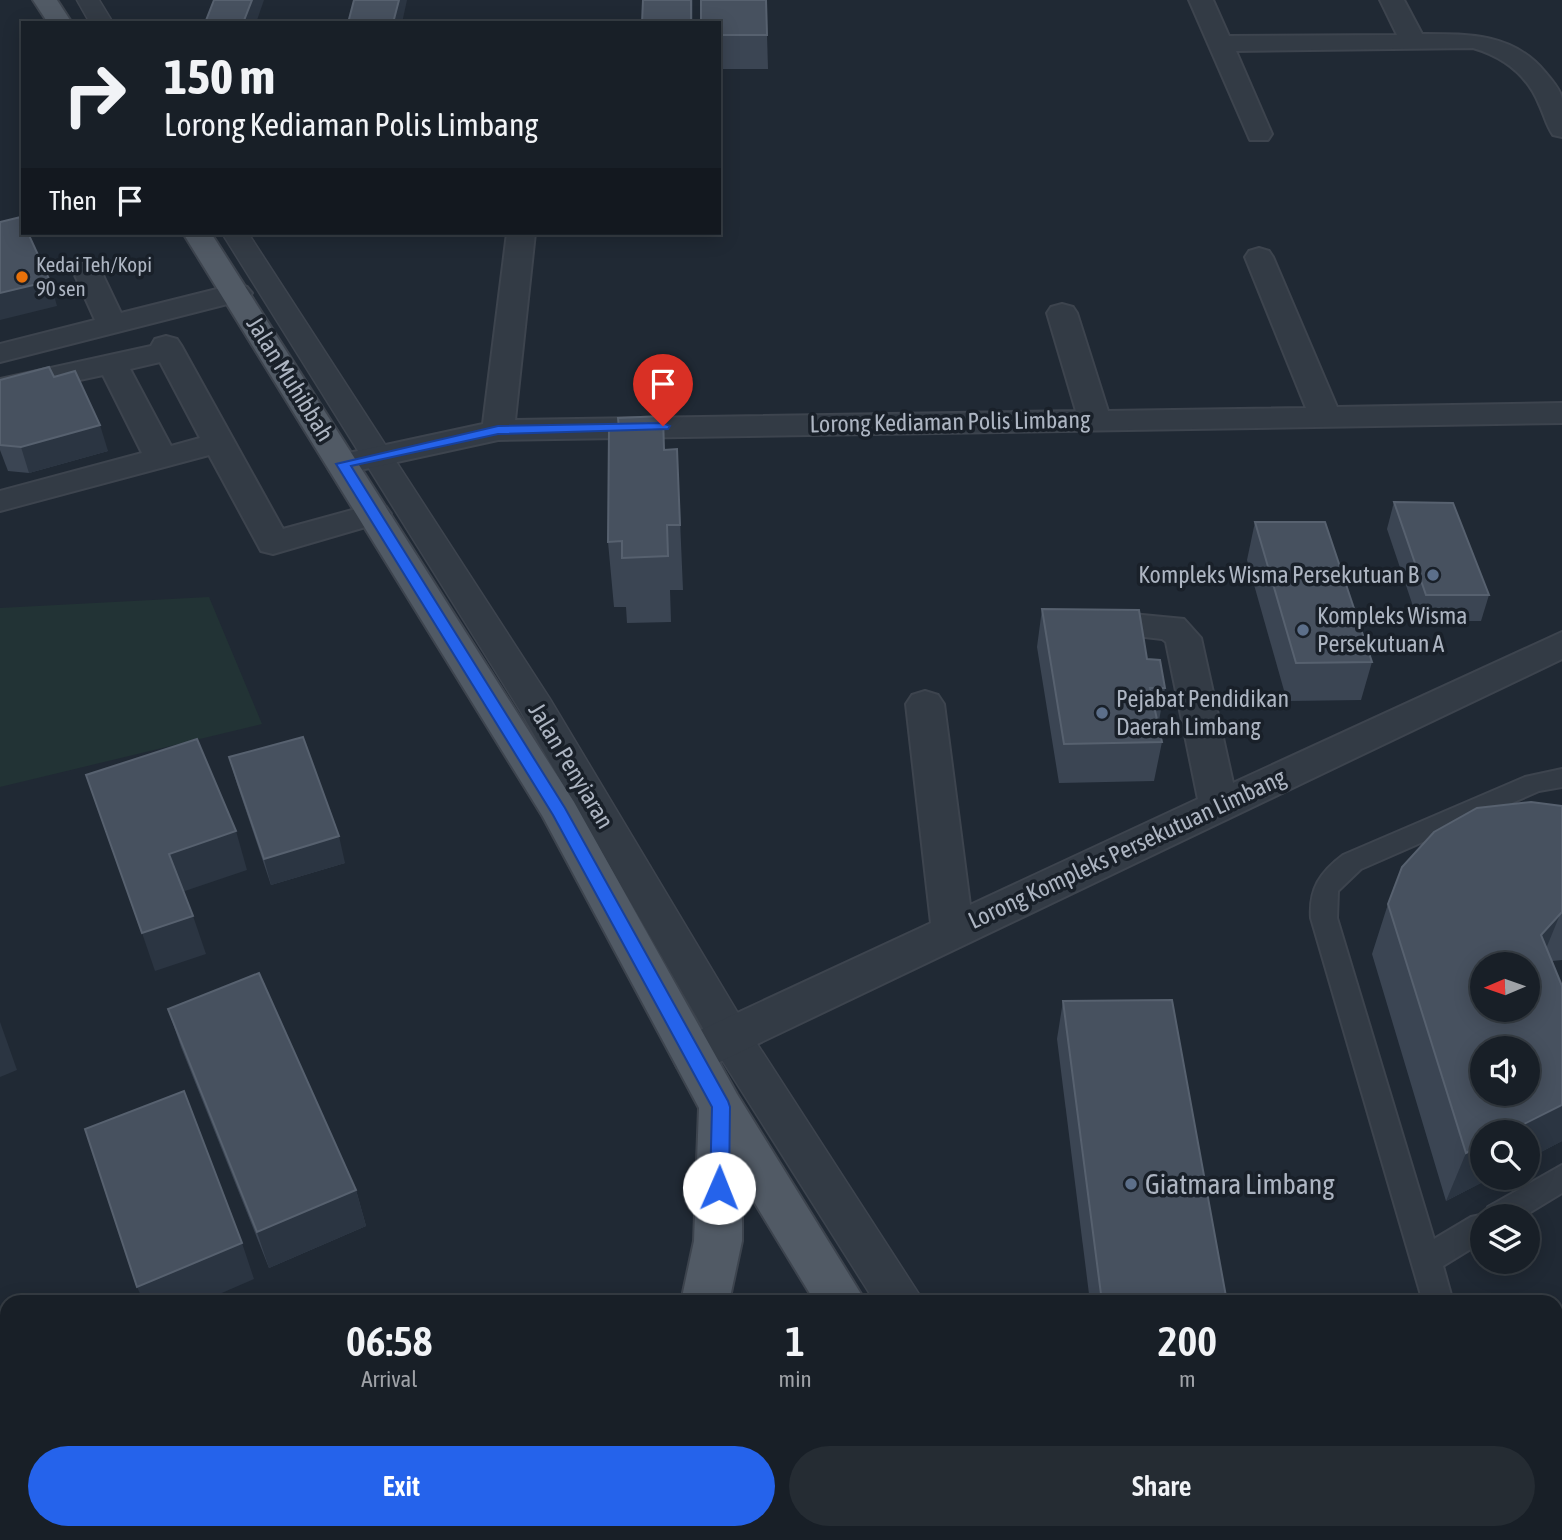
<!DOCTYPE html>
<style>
:root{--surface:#181f27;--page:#252c33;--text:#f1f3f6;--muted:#9fa2a7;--line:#363d44;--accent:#2563eb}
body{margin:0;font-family:"Asap Condensed",sans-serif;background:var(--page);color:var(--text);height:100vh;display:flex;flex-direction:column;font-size:26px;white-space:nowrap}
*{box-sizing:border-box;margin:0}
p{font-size:23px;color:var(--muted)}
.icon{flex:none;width:38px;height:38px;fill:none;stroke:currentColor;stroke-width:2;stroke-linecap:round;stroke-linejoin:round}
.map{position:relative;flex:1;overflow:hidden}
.side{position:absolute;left:0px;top:1295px;width:1563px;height:245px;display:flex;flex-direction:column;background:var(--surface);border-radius:21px 21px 0 0;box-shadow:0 4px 18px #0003,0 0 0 2px var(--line)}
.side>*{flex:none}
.guide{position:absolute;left:21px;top:21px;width:700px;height:214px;border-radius:0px;box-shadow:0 4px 18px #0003,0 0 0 2px var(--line);background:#181f27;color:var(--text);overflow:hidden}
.needle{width:46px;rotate:268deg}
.controls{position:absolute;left:1470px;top:952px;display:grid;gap:14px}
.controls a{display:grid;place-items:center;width:70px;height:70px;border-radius:50%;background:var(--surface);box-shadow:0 4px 18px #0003,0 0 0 2px var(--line);font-size:35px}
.pin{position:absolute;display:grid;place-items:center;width:60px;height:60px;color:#fff;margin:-72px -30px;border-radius:50% 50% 50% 0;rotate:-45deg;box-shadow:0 0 7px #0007}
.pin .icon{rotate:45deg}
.me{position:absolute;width:77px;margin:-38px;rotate:1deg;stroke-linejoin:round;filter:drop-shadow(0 0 5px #0008)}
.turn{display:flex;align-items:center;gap:24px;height:147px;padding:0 28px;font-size:32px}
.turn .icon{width:91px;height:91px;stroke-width:2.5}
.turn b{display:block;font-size:49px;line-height:60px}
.then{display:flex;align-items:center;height:66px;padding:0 28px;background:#0003;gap:14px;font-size:26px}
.eta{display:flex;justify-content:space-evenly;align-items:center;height:119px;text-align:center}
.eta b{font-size:42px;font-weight:600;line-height:49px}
.primary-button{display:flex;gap:14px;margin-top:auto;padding:14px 28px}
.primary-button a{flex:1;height:80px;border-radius:42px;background:var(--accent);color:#fff;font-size:28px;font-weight:600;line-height:80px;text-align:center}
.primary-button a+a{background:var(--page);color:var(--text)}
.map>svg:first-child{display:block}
.green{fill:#223335}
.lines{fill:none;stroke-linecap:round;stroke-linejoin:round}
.service-casing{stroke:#3d444e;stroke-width:4}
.pedestrian-casing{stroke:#3d444e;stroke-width:3}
.minor-casing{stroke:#3d444e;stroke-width:4}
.primary-casing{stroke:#3d444e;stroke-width:4}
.service{fill:#333b45;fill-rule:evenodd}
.pedestrian{fill:#333b45;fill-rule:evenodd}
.minor{fill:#333b45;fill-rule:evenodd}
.primary{fill:#515a65;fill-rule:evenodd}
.wall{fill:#3b4553}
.shaded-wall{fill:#2b3542}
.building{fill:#47515f;stroke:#57616f;stroke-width:2;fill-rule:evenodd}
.route{fill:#2563eb;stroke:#184099;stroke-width:2}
.food-dot{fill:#e8710a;stroke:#192029;stroke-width:2.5}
.service-dot{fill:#5c6f8a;stroke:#192029;stroke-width:2.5}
.labels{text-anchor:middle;stroke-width:7;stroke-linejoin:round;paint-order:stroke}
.far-poi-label{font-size:21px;fill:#adb5c2;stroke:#192029;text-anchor:start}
.street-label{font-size:24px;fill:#adb5c2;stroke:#192029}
.poi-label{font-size:24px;fill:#adb5c2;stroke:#192029;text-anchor:start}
.near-poi-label{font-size:28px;fill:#adb5c2;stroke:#192029;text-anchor:start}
</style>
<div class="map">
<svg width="1562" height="1540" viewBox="0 0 1562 1540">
<rect width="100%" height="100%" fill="#202934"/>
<polygon class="green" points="209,597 262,724 0,787 0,608"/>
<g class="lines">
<defs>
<path id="service" d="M 1562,769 L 1562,787 L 1539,791 L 1361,869 L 1338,891 L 1337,918 L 1434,1239 L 1471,1217 L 1485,1214 L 1488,1207 L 1562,1165 L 1562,1193 L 1524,1216 L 1482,1216 L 1482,1242 L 1443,1266 L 1453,1302 L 1423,1302 L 1311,918 C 1309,889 1320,872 1343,855 L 1525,777 Z"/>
<g id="pedestrian">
<polygon points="77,0 99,0 113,23 90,23"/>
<polygon points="222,233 248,233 550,699 745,1025 924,1302 875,1302 715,1049 521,712"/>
<polygon points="1562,1364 1562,1408 1556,1410 1556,1366"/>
<polygon points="1055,1533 1109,1533 1112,1540 1058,1540"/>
<polygon points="1325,1533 1379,1533 1376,1540 1322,1540"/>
</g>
<g id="minor">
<path d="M 1189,0 L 1213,0 L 1229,36 L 1397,35 L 1380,0 L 1404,0 L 1422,34 C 1468,34 1513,33 1545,72 C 1551,79 1561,90 1562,99 C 1562,111 1562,125 1562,137 L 1553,135 C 1546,125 1544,114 1539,104 C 1527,75 1504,57 1473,48 L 1236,51 L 1272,134 L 1268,140 L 1250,140 Z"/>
<polygon points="507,233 535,233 515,420 1076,411 1047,313 1051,307 1062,304 1073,307 1077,313 1108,411 1306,408 1245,257 1249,251 1259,248 1269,251 1273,257 1337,407 1562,403 1562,423 498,440 342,474 330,471 326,464 330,457 483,424"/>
<polygon points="87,262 97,265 101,271 121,313 237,284 247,287 252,293 247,299 0,362 0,344 95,320 73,271 77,265"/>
<path d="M 166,336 L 177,339 L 181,345 L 283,529 L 374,504 L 386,507 L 391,514 L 386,521 L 273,554 L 261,551 L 209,455 L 0,511 L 0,491 L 142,453 L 103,375 L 0,397 L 0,379 L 151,346 L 155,339 ZM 160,362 L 200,438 L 171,446 L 130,369 Z"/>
<polygon points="1132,614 1184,619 1201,638 1233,783 1562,632 1562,659 709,1067 693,1072 677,1067 671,1054 677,1041 931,923 906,704 912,695 925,691 938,695 944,704 970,905 1198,799 1166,642 1162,639 1119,634 1114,626 1119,618"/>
<polygon points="0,1462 7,1465 7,1516 0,1513"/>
<polygon points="48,1533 110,1533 113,1540 51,1540"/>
</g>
<g id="primary">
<polygon points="33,0 57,0 72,23 48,23"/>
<polygon points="183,233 211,233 574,802 737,1094 866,1302 815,1302 742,1182 742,1241 729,1302 681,1302 694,1241 699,1108 543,817"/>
<polygon points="1562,1450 1562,1502 1556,1505 1556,1453"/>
<polygon points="589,1533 646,1533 643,1540 586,1540"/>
<polygon points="957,1533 1016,1533 1019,1540 960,1540"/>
<polygon points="1438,1533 1502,1533 1499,1540 1435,1540"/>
</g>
</defs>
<use href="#service" class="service-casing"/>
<use href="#pedestrian" class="pedestrian-casing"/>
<use href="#minor" class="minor-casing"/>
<use href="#primary" class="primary-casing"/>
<use href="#service" class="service"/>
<use href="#pedestrian" class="pedestrian"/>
<use href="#minor" class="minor"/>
<use href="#primary" class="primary"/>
</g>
<g class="wall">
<polygon points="719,23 767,35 768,69 719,69"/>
<polygon points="54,377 108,451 29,473 8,471 0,450 0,380"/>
<polygon points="677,449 683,590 670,590 671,622 627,623 626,607 614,607 608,542 664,450"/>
<polygon points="1394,502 1489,595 1481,621 1418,621 1387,529"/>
<polygon points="1255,522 1372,662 1361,700 1287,701 1247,560"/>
<polygon points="1042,609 1147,659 1165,688 1158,726 1162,742 1154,781 1059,783 1037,647"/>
<polygon points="229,757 345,863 271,885 237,784"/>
<polygon points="1562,806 1562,960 1552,961 1562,986 1562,1141 1446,1201 1372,954 1388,904"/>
<polygon points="1063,1001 1227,1302 1090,1302 1057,1039"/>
<polygon points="168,1009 356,1190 366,1226 269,1268 181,1047"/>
</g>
<g class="shaded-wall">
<polygon points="252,0 264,0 256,23 243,23"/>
<polygon points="399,0 407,0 402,23 393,23"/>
<rect x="691" y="0" width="2" height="23"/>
<polygon points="50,281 57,306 0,320 0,293"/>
<polygon points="100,425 108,451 29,473 21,447"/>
<polygon points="236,831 247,870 182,892 169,854"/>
<polygon points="339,836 345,863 271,885 264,859"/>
<polygon points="1561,912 1541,961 1541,935"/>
<polygon points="193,916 206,954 155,971 142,933"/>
<polygon points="0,1022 17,1070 0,1077"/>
<polygon points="1562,1105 1562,1141 1528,1159 1528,1132 1508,1132"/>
<polygon points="1482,1145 1482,1178 1491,1178 1446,1201 1466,1153"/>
<polygon points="356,1190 366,1226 269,1268 257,1232"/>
<polygon points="242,1243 254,1279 201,1302 144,1302 137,1287"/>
</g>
<g class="building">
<polygon points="214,0 252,0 243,23 205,23"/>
<polygon points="354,0 399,0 393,23 348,23"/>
<polygon points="643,0 691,0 691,23 642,23"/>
<polygon points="701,0 766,0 767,35 719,35 719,23 701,23"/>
<polygon points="21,217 23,220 23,233 28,233 50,281 0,293 0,222"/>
<polygon points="49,367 54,377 75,371 100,425 21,447 0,445 0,380"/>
<polygon points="663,416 664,450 677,449 680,525 667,525 668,556 622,558 622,541 608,542 609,429 619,429 618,418"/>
<polygon points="1394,502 1453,503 1489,595 1426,595"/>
<polygon points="1255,522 1325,522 1372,662 1296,663"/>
<polygon points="1042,609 1139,610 1147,659 1160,660 1165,688 1150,688 1162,742 1064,744"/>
<polygon points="303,737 339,836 264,859 229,757"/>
<polygon points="197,739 236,831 169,854 193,916 142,933 86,775"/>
<path d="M 1531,802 L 1562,806 L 1562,912 L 1541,935 L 1562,986 L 1562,1105 L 1508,1132 L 1482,1132 L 1482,1145 L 1466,1153 L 1388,904 L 1402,867 L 1434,832 L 1477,808 ZM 1482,964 L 1528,964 L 1528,1010 L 1482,1010 ZM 1482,1048 L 1528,1048 L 1528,1094 L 1482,1094 Z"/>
<polygon points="259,973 356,1190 257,1232 168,1009"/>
<polygon points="1172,1000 1227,1302 1102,1302 1063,1001"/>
<polygon points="184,1091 242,1243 137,1287 85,1129"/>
</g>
<polygon class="route" points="663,423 670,426 668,429 498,434 351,466 565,808 728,1101 730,1107 729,1188 726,1193 713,1193 710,1188 712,1107 553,815 336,464 498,426"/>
<circle class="food-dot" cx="22" cy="277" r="7"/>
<g class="service-dot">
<circle cx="1433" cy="575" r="7"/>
<circle cx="1303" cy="630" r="7"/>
<circle cx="1102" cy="713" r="7"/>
<circle cx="1131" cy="1184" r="7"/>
</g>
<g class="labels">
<g class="far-poi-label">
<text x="36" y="272">Kedai Teh/Kopi<tspan x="36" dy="24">90 sen</tspan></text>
</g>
<g class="street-label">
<text transform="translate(290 379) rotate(58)" y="8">Jalan Muhibbah</text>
<text transform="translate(950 422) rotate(-1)" y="8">Lorong Kediaman Polis Limbang</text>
<text transform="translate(571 766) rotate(59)" y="8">Jalan Penyiaran</text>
<text transform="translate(1127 849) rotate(-25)" y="8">Lorong Kompleks Persekutuan Limbang</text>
</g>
<g class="poi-label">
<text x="1419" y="583" text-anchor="end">Kompleks Wisma Persekutuan B</text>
<text x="1317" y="624">Kompleks Wisma<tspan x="1317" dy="28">Persekutuan A</tspan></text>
<text x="1116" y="707">Pejabat Pendidikan<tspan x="1116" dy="28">Daerah Limbang</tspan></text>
</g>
<g class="near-poi-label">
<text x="1145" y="1194">Giatmara Limbang</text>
</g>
</g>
</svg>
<div class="controls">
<a><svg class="needle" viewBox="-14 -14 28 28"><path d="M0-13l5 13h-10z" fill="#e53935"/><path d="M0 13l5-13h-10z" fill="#9fa2a7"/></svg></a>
<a><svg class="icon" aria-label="sound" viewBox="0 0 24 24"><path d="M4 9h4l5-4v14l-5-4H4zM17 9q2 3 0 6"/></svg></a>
<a><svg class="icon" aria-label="search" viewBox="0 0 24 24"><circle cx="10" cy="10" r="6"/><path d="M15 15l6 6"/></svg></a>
<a><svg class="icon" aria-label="layers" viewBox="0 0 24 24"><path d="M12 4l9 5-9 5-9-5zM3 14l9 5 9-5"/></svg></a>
</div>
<div class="pin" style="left:663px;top:426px;background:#d93025"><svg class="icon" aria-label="arrive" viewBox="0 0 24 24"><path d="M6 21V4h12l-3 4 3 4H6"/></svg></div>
<svg class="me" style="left:719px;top:1188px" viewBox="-20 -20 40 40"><circle r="19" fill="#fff"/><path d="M0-13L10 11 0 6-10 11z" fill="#2563eb"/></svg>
<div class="guide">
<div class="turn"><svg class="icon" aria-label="right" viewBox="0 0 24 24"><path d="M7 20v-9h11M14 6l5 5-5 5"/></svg><div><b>150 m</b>Lorong Kediaman Polis Limbang</div></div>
<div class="then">Then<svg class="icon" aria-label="arrive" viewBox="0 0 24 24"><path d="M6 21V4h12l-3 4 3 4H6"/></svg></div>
</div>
<section class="side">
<div class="eta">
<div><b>06:58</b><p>Arrival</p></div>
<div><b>1</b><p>min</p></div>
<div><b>200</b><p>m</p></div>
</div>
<div class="primary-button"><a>Exit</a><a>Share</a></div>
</section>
</div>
